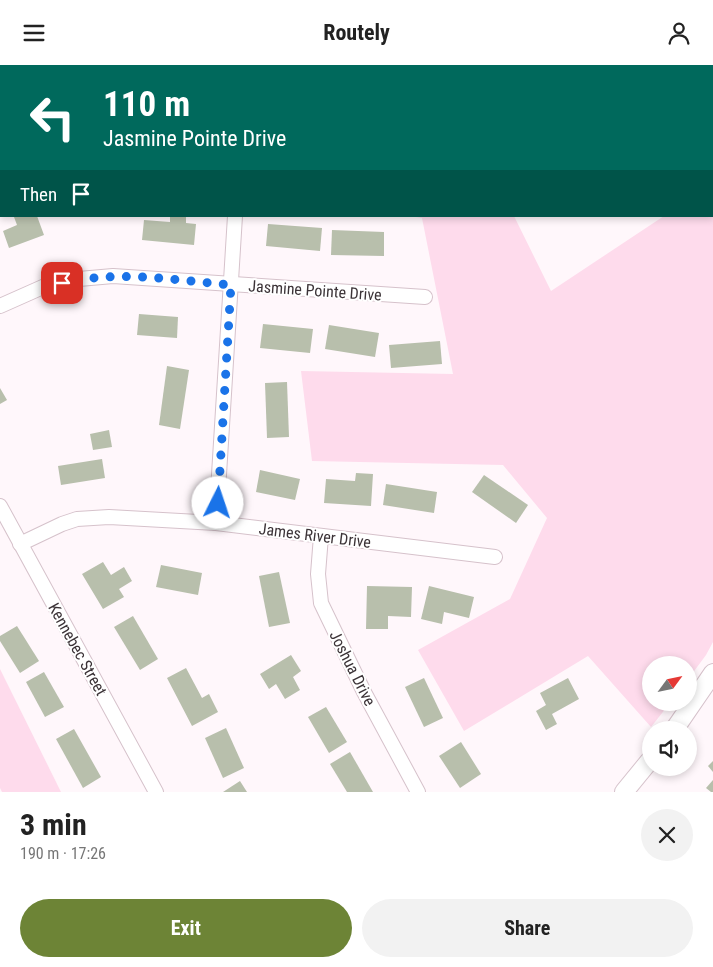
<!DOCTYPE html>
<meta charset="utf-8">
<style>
:root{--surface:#fff;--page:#f2f2f2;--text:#222;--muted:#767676;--accent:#6d8436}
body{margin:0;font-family:"Roboto Condensed",sans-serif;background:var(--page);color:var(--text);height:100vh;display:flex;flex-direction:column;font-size:19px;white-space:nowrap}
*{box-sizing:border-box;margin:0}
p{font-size:16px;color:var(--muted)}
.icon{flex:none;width:28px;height:28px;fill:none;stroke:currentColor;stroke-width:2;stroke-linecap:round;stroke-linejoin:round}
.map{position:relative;height:727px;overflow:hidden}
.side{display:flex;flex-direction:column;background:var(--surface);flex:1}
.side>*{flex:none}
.guide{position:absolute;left:0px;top:0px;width:714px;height:152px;box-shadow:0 2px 8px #0003;background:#00695c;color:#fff;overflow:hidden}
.needle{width:32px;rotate:57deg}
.buttons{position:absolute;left:642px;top:591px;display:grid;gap:10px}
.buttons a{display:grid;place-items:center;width:55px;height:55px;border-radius:50%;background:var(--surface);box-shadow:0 2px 8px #0003;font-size:25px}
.pin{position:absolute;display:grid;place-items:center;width:42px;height:42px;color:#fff;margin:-21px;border-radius:10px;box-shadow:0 2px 8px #0006}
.me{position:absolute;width:55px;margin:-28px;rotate:4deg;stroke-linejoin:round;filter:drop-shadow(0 0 4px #0008)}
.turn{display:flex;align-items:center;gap:18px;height:105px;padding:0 20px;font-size:22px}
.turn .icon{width:65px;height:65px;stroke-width:2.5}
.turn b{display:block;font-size:35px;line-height:42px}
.then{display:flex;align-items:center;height:48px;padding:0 20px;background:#0003;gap:10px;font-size:19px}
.round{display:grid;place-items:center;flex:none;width:52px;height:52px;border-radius:26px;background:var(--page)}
.overview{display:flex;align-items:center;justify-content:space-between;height:85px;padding:0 20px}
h1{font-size:30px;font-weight:700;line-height:38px}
.primary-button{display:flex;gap:10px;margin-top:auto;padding:10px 20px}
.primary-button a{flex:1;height:58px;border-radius:30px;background:var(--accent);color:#fff;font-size:20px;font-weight:700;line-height:58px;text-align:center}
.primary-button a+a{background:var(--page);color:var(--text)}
header{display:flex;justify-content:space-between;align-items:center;height:65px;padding:0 20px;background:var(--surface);font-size:22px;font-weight:700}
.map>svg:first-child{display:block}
.green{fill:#fedbec}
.building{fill:#b8bfac}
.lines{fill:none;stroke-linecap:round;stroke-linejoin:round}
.minor-casing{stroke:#d6c2cb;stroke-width:16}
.tertiary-casing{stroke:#d6c2cb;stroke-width:20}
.minor{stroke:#fff;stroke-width:14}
.tertiary{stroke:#fff;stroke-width:18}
.route{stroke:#1a73e8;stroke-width:9;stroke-dasharray:0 16.2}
.labels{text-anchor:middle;stroke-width:4;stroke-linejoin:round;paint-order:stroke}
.street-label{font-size:16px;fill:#3b3337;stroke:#fff}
</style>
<header><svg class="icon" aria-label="menu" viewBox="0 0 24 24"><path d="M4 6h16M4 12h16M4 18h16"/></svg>Routely<svg class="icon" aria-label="person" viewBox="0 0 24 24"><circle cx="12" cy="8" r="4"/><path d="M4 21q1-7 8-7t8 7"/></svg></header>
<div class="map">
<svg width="713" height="727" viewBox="0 0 713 727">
<rect width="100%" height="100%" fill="#fff7fb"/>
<g class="green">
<polygon points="50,0 149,0 47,1"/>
<polygon points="201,0 581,0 202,1"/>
<polygon points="0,23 1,23 0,139"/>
<polygon points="713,119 713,577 706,590 689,613 689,600 651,600 651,638 670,638 651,662 588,591 464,666 418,585 510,534 547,453 503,400 312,396 301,306 453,309 422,153 410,151 514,151 551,226 664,151 712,151"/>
<polygon points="0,604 61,727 2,727 0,723"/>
</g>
<g class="building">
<polygon points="17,151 37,151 44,170 9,183 3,166 17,160 14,152"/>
<polygon points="170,151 186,151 186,158 196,159 194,180 142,175 144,155 170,157"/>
<polygon points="268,159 322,163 320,186 266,181"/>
<polygon points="332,165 384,167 384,191 331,190"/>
<polygon points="139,249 178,252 177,273 137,270"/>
<polygon points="263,259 313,264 310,288 260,283"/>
<polygon points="329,260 379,268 375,292 325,284"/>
<polygon points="440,276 442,299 391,303 389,280"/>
<polygon points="167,301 189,305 180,364 159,360"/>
<polygon points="287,317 289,372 267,373 265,318"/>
<polygon points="0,323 7,335 0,339"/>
<polygon points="109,365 112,382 93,385 90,369"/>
<polygon points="102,394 105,413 61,420 58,401"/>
<polygon points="260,405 300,414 295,435 256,427"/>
<polygon points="356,408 373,409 371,441 324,438 326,414 355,416"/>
<polygon points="484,410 528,440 516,458 472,427"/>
<polygon points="386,419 437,427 434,448 383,440"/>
<polygon points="103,497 111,510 124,502 132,516 119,524 124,532 103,544 82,509"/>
<polygon points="161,500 202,508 198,530 156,522"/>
<polygon points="279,507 290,558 269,562 259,511"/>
<polygon points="367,521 412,522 411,552 388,551 388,564 366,564"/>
<polygon points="429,521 474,532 469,553 444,547 442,559 421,554"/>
<polygon points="133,551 158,594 140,605 114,562"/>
<polygon points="17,561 39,596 20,608 0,576 0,571"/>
<polygon points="291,590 301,606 293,612 300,625 285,634 276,619 269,624 260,609"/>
<polygon points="186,603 202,633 209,629 218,647 192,661 167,613"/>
<polygon points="44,607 64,642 45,652 26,617"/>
<polygon points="424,613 443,653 424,662 405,622"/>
<polygon points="568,613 579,634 552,649 557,659 546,665 536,646 546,640 540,628"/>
<polygon points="326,642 347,677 329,688 308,652"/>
<polygon points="226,663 244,703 223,713 205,673"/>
<polygon points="74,664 101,712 83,723 56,674"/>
<polygon points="461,677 481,709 460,723 439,691"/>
<polygon points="350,687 373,727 347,727 330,699"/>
<polygon points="713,696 713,707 708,701"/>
<polygon points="713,715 713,727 711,727 706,723"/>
<polygon points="240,716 247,727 223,727"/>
</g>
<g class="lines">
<defs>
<g id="minor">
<polyline points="0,241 45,221 79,214 113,211 425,232"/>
<polyline points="0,441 156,727"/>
<polyline points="216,458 235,151"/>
<polyline points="321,471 318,509 321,538 364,627 418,727"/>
<polyline points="20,479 62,459 77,454 109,452 216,458 495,492"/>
</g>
<g id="tertiary">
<polyline points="674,665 713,608"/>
<polyline points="624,727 651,694"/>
</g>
</defs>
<use href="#minor" class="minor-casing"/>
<use href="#tertiary" class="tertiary-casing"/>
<use href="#minor" class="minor"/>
<use href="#tertiary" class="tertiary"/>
</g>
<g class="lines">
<path class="route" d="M 62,218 C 118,205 175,215 231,220 L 218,438"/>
</g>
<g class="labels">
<g class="street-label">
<text transform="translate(315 225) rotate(4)" y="6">Jasmine Pointe Drive</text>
<text transform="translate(315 470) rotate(7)" y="6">James River Drive</text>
<text transform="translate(78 584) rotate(61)" y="6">Kennebec Street</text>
<text transform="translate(353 603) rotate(63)" y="6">Joshua Drive</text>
</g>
</g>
</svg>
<div class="buttons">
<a><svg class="needle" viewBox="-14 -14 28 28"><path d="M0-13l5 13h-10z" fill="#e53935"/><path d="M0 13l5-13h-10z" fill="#767676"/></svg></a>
<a><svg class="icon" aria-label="sound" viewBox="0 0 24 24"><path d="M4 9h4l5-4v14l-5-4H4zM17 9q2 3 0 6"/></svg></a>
</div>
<div class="pin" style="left:62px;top:218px;background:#d93025"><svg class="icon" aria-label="arrive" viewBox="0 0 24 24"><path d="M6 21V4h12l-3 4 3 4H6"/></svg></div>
<svg class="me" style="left:218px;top:438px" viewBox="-20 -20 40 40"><circle r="19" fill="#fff"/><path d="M0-13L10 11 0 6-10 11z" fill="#1a73e8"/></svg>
<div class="guide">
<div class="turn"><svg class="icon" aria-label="left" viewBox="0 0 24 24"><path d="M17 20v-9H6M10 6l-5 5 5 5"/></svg><div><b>110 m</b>Jasmine Pointe Drive</div></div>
<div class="then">Then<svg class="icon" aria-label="arrive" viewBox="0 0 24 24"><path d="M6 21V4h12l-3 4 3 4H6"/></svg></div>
</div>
</div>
<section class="side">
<div class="overview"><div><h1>3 min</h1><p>190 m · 17:26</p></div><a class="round"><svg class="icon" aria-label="close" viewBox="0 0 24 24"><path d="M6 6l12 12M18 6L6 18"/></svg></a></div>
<div class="primary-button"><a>Exit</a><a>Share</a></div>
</section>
